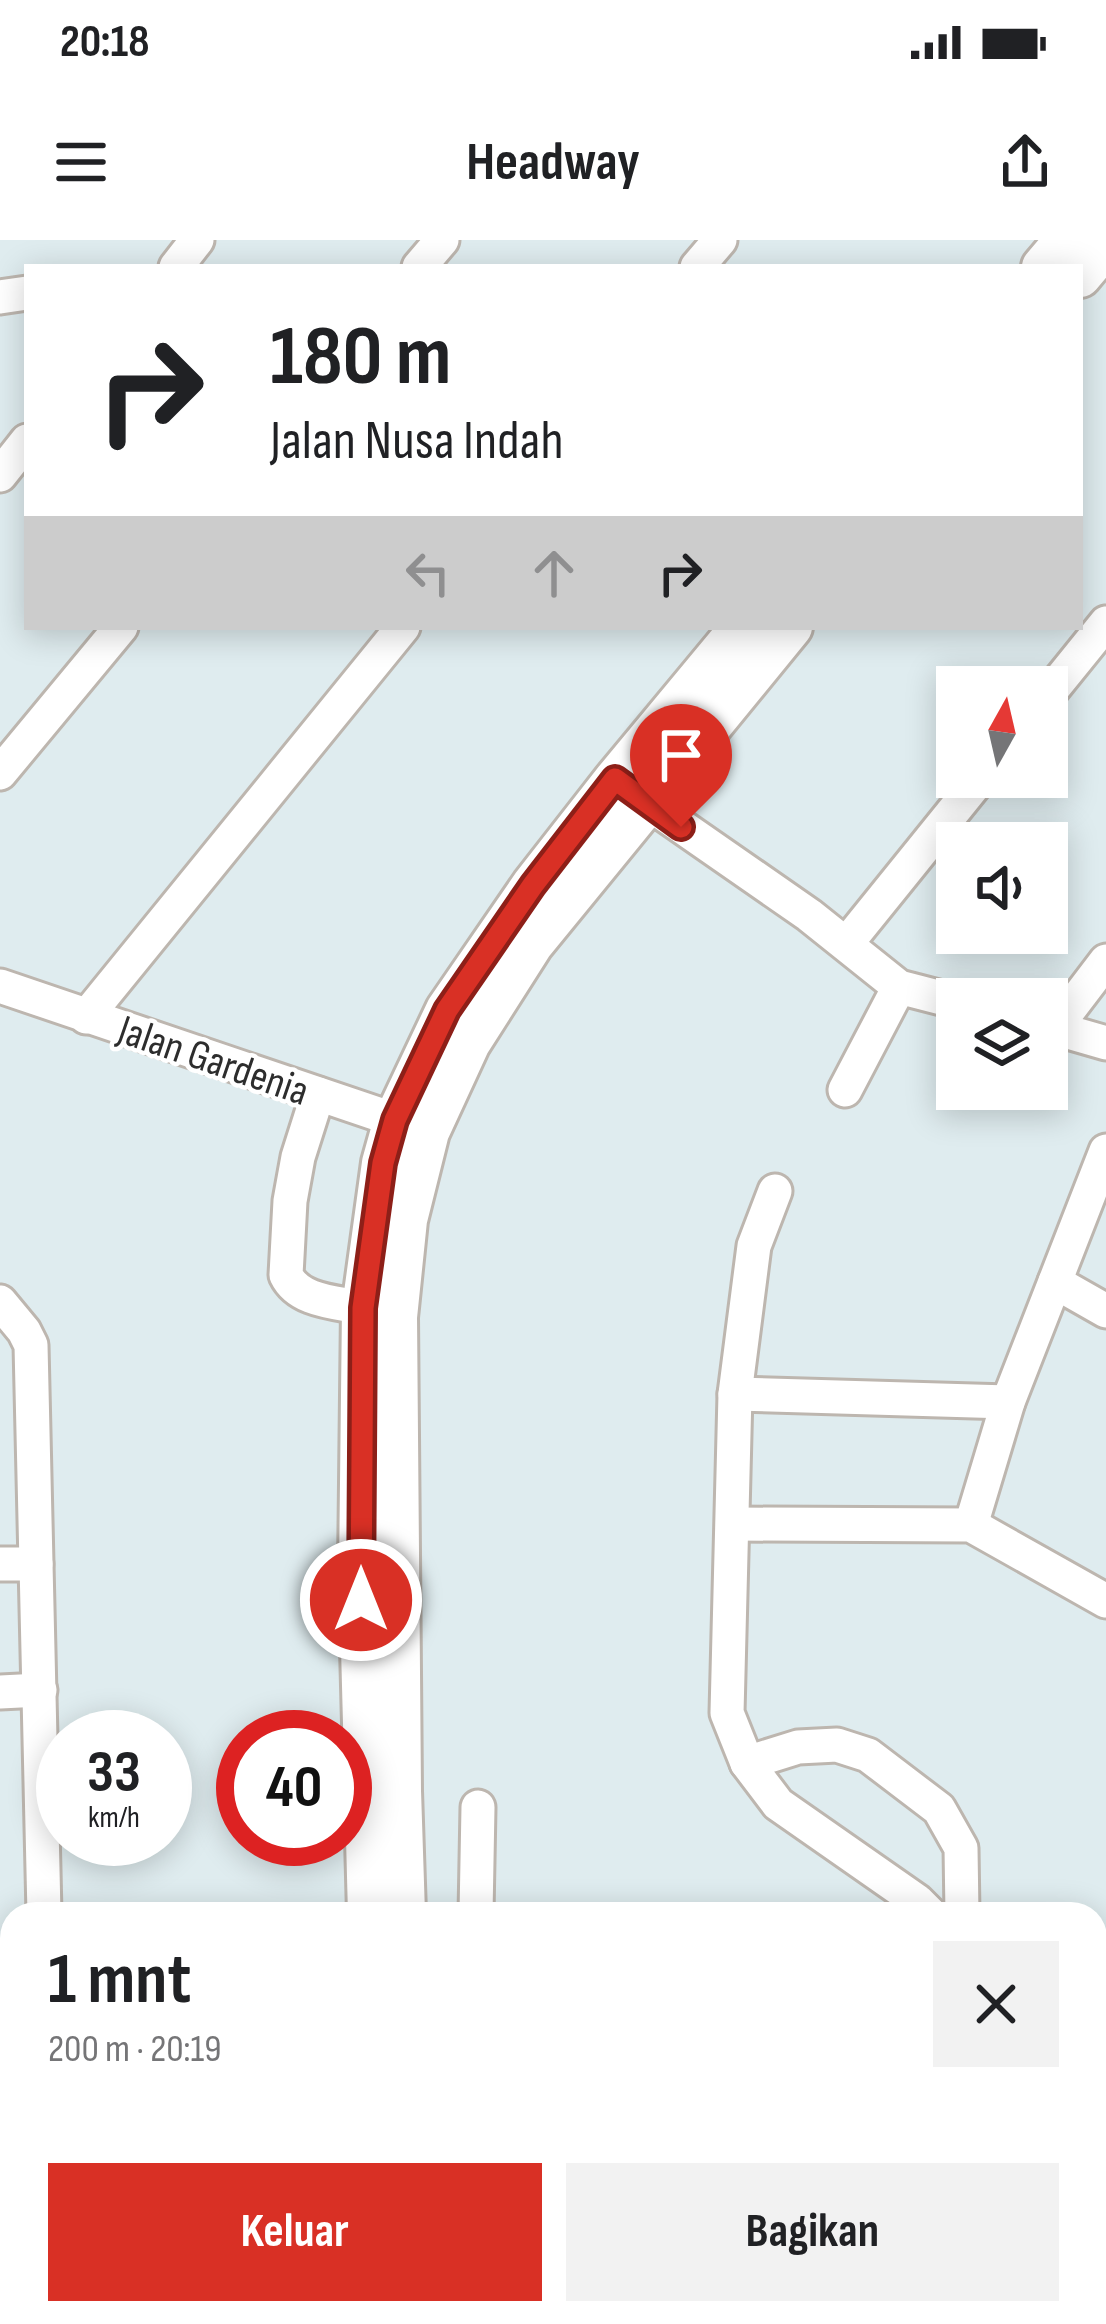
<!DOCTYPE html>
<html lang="id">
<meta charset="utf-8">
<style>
:root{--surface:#fff;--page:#f2f2f2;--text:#202124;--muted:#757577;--accent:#d93025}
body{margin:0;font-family:"Sofia Sans Condensed",sans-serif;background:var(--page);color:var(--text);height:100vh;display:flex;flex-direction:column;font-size:45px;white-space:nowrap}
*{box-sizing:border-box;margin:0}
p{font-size:39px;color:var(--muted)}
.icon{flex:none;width:66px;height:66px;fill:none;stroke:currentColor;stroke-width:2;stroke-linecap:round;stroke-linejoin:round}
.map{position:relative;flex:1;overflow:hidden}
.panel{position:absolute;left:0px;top:1662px;width:1107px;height:423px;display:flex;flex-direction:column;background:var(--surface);border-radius:36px 36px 0 0;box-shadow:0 6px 30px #0003}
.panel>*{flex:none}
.guide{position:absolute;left:24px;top:24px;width:1059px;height:366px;border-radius:0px;box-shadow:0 6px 30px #0003;background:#fff;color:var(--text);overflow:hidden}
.needle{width:78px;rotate:8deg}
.tools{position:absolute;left:936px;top:426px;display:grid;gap:24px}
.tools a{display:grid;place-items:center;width:132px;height:132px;border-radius:0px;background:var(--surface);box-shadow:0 6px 30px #0003;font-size:60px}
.speed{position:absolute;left:36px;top:1470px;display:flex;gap:24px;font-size:60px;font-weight:700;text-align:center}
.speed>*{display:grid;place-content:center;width:156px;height:156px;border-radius:50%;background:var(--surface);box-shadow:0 6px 30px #0003;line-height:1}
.speed small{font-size:30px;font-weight:400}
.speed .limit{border:18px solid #d22;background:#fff;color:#111}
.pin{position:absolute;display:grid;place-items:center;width:102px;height:102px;color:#fff;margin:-123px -51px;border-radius:50% 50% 50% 0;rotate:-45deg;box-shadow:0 0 12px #0007}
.pin .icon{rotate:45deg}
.me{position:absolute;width:132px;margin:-66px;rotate:0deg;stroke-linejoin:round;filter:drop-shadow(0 0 9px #0008)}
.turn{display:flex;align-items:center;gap:42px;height:252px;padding:0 48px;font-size:54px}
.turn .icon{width:156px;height:156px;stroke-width:2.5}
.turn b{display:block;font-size:84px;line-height:102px}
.lanes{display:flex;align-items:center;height:114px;padding:0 48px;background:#0003;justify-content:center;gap:60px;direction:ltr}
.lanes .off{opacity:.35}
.round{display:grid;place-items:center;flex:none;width:126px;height:126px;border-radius:0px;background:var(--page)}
.summary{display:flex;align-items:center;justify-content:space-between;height:204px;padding:0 48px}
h1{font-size:72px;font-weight:700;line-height:90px}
.action{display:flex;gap:24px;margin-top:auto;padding:24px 48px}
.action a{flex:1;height:138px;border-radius:0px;background:var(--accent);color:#fff;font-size:48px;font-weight:700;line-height:138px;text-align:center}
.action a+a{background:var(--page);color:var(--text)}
.status{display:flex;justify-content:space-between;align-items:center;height:84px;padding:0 60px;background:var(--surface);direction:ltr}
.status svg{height:33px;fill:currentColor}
header{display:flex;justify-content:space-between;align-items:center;height:156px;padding:0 48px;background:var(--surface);font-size:54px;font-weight:700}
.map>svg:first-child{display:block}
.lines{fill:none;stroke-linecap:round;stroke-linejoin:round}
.minor-casing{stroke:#bdb6af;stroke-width:39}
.tertiary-casing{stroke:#bdb6af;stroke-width:48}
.minor{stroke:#fff;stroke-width:33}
.tertiary{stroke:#fff;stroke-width:42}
.route-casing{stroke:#8d1f18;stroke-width:30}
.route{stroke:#d93025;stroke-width:21}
.labels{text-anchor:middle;stroke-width:9;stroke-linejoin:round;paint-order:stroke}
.street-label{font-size:42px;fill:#2d2d2d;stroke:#fff}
</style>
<div class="status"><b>20:18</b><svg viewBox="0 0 49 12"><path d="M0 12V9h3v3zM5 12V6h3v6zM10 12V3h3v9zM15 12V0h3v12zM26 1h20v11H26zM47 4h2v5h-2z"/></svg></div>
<header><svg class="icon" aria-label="menu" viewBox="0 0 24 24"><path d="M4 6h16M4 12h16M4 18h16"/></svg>Headway<svg class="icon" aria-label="share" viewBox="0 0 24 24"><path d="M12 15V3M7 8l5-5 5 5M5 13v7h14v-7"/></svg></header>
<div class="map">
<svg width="1106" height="2084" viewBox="0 0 1106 2084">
<rect width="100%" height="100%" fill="#dfecef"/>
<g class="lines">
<defs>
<g id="minor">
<polyline points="176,27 197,0"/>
<polyline points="419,27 442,0"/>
<polyline points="697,27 720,0"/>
<polyline points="0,57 27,53"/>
<polyline points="0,235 27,201"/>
<polyline points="1047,456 1106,383"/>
<polyline points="0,533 121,387"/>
<polyline points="629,550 809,675 899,747 957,762"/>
<polyline points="847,703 981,537"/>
<polyline points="0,746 419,888"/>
<polyline points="86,777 403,387"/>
<polyline points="1047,786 1106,803"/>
<polyline points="1055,788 1106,721"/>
<polyline points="845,850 899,747"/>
<path d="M 318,854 L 298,917 L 290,961 L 286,1035 C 299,1062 337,1062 363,1068"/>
<polyline points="775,951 754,1006 735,1154 727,1473 747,1523 778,1564 917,1661 930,1674"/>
<polyline points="1055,1042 1106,1071"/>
<polyline points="0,1062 24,1091 31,1105 44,1674"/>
<polyline points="735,1154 1008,1162"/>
<polyline points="733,1284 971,1285 1106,1361"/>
<polyline points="971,1285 1008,1162 1106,911"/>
<polyline points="0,1324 36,1324"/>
<polyline points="0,1452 40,1450"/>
<polyline points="747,1523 798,1507 837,1505 868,1515 939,1569 961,1608 962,1674"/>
<polyline points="476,1674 478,1567"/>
<polyline points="34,2073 61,2084"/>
<polyline points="701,2084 703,2073"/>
<polyline points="942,2084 943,2073"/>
</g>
<g id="tertiary">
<polyline points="1043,27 1066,0"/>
<polyline points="1080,36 1106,5"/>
<polyline points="369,1674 360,1331 363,1068 383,923 395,880 447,770 533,645 615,540 742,387"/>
<polyline points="404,1674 400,1551 396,1077 406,980 428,892 469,803 532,704 791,387"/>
<polyline points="1095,1957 1106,1961"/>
<polyline points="352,2084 353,2073"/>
<polyline points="384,2084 386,2073"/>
</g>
</defs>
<use href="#minor" class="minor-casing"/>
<use href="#tertiary" class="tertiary-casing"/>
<use href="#minor" class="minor"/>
<use href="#tertiary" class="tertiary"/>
</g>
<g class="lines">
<defs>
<polyline id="route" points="361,1360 363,1068 383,923 395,880 447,770 533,645 615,539 681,587"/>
</defs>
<use href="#route" class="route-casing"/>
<use href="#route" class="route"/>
</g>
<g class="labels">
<g class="street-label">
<text transform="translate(214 819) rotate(19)" y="15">Jalan Gardenia</text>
</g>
</g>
</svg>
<div class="tools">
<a><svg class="needle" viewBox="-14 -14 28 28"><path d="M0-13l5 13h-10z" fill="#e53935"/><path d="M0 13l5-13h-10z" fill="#757577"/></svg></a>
<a><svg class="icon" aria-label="sound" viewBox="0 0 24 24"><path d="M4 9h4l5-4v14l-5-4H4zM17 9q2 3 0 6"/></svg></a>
<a><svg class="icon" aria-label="layers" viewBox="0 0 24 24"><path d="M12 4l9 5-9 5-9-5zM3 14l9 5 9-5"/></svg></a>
</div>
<div class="speed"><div>33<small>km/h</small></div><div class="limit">40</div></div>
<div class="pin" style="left:681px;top:587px;background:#d93025"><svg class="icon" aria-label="arrive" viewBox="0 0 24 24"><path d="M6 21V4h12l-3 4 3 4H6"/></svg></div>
<svg class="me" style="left:361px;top:1360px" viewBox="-20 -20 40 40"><circle r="17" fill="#d93025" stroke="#fff" stroke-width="3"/><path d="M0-11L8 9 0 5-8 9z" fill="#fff"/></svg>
<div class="guide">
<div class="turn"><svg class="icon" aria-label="right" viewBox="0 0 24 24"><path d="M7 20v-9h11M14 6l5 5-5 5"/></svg><div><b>180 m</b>Jalan Nusa Indah</div></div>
<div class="lanes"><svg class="icon off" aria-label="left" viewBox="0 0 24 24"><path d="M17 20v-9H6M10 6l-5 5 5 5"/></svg><svg class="icon off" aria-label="ahead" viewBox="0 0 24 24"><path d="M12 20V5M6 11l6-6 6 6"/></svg><svg class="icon" aria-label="right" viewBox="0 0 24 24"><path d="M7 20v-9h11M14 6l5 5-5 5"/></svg></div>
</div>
<section class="panel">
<div class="summary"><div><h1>1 mnt</h1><p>200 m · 20:19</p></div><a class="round"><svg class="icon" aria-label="close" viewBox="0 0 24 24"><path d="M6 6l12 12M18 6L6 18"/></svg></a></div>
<div class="action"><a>Keluar</a><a>Bagikan</a></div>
</section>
</div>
